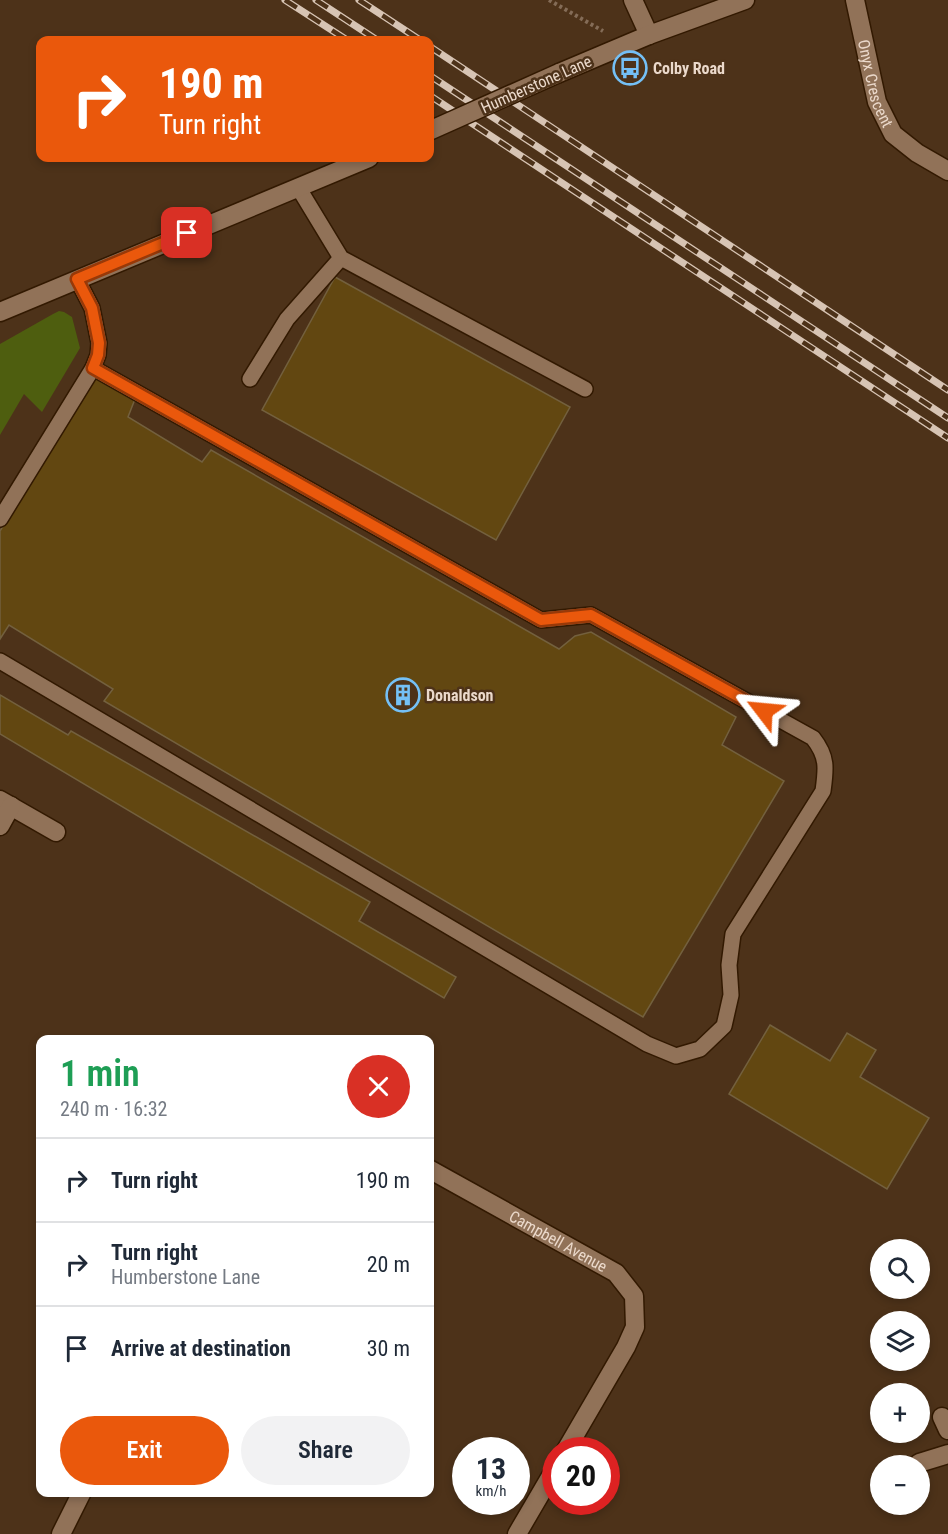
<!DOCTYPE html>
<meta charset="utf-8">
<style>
:root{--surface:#fff;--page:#f2f2f3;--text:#1f2937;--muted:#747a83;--line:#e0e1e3;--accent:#ea580c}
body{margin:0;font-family:"Roboto Condensed",sans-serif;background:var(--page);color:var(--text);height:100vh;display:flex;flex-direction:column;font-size:22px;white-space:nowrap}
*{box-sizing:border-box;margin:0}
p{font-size:20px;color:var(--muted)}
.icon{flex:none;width:33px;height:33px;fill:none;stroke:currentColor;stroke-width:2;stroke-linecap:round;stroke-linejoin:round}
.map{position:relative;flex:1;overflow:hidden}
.panel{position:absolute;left:36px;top:1035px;width:398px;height:462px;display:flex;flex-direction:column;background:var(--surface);border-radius:12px;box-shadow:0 3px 9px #0003}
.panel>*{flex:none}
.top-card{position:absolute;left:36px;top:36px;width:398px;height:126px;border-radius:12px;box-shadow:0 3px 9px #0003;background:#ea580c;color:#fff;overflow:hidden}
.buttons{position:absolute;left:870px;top:1239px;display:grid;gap:12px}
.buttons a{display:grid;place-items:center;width:60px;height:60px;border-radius:50%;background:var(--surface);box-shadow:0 3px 9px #0003;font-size:30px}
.speed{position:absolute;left:452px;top:1437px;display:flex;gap:12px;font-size:30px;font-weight:700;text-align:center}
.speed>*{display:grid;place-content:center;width:78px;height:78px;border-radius:50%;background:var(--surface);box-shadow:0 3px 9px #0003;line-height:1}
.speed small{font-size:15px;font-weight:400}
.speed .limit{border:9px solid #d22;background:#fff;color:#111}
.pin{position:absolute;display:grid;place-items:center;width:51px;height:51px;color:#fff;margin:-26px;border-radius:12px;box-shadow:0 3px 9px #0006}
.me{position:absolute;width:66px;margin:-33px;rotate:299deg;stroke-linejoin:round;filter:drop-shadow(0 0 4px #0008)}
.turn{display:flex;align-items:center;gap:21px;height:126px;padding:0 24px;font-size:27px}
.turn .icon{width:78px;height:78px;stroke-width:2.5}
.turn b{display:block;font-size:42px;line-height:51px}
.round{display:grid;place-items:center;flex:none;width:63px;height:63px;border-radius:32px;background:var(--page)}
.headline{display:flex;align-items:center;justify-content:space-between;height:102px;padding:0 24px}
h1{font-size:36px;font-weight:600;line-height:45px;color:#1e9e55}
.action{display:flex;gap:12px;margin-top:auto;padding:12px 24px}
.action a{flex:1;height:69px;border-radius:36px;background:var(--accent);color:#fff;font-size:24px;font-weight:600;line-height:69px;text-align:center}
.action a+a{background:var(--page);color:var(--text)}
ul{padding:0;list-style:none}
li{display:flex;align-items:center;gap:18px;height:84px;padding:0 24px;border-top:2px solid var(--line)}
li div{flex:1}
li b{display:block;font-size:22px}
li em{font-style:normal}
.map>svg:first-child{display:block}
.green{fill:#4e5e0f}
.building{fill:#624711;stroke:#73603e;stroke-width:1.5}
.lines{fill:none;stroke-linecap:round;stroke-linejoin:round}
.lane-casing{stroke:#321901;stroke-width:18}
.street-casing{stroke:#321901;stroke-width:21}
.secondary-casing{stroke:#321901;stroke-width:21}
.path{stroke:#846c57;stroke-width:4;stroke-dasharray:3 3;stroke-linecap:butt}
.lane{stroke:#917258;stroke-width:15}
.street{stroke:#917258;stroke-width:18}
.secondary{stroke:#917258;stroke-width:18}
.rail-casing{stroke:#d7c4b4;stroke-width:7}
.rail{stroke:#4d3219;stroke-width:4.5;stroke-dasharray:14;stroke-linecap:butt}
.secondary-bridge-casing{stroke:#321901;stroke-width:21;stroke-linecap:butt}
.secondary-bridge{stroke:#917258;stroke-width:18}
.route-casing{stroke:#983908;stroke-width:15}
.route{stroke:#ea580c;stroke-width:10}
.labels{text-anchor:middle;stroke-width:5;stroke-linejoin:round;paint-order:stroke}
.poi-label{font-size:16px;font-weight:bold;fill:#ebd9cb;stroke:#4d3219;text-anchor:start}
.street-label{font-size:16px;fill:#ebd9cb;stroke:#4d3219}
</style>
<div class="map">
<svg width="948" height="1534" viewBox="0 0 948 1534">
<rect width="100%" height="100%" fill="#4d3219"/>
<polygon class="green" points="59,311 64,312 72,317 80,348 42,412 24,394 0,435 0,344 53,314"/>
<g class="building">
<polygon points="335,277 570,407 496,540 262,410"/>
<polygon points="94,376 135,399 128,417 202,462 211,450 559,649 575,636 591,632 736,717 722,745 784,781 643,1017 104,701 113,689 9,625 0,639 0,531"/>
<polygon points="0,695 68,735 71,731 370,902 359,921 456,977 444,998 0,734"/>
<polygon points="770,1025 830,1061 847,1033 876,1050 860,1077 929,1118 887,1189 729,1094"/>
</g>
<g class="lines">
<defs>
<g id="lane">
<polyline points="298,187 341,258 585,389"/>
<polyline points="250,379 287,319 341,258"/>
<polyline points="0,519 93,368 98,355 99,343 92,308 77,279"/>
<path d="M 0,661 L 647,1044 L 676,1056 L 700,1049 L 724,1026 L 731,995 L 729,965 L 733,934 L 823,791 C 826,769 828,757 813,738 L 591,615 L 541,620 L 93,368"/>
</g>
<g id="street">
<polyline points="633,0 649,35"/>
<path id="s1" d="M 855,0 L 877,102 L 893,134 L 917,153 L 948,171"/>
<polyline points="0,800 56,832"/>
<polyline points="0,826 11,806"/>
<path id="s2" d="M 429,1169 L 616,1273 L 634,1296 L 635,1327 L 626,1347 L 566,1450"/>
<polyline points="942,1417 948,1430"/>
<polyline points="919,1463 948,1454"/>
<polyline points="61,1534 82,1492"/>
<polyline points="517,1534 555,1469"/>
</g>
<g id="secondary">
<polyline points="559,73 649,35 745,0"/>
<polyline points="0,312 369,158"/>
</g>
</defs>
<use href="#lane" class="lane-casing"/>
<use href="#street" class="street-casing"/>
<use href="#secondary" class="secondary-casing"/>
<polyline class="path" points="549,0 603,31"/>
<use href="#lane" class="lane"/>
<use href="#street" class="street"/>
<use href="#secondary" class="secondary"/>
<defs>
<g id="rail">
<polyline points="285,0 347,40"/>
<polyline points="316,0 377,40"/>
<polyline points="359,0 420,40"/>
<polyline points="429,46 948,390"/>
<polyline points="429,75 948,418"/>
<polyline points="429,95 948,438"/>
</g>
</defs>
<use href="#rail" class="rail-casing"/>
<use href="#rail" class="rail"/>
<defs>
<polyline id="secondary-bridge" points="429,131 559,73"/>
</defs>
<use href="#secondary-bridge" class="secondary-bridge-casing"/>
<use href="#secondary-bridge" class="secondary-bridge"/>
</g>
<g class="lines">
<defs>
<polyline id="route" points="187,233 77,279 92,308 99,343 98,355 93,368 541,620 591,615 764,711"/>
</defs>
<use href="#route" class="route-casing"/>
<use href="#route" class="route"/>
</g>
<defs>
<symbol id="bus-ring" viewBox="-11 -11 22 22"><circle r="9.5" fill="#4d3219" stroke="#74c0f6" stroke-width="1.5"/><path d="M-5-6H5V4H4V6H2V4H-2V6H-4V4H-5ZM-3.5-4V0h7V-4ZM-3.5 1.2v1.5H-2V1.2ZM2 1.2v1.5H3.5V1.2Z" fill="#74c0f6"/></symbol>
<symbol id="building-ring" viewBox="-11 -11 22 22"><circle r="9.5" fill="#4d3219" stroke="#74c0f6" stroke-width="1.5"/><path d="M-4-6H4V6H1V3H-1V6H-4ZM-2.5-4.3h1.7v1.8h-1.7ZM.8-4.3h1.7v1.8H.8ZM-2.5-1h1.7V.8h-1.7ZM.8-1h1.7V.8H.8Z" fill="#74c0f6"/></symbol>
</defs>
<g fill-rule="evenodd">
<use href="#bus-ring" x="611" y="49" width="38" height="38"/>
<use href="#building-ring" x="384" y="676" width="38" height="38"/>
</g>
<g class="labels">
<g class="poi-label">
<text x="653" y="74">Colby Road</text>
<text x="426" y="701">Donaldson</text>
</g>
<g class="street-label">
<text dy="6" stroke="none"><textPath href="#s1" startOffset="86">Onyx Crescent</textPath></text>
<text transform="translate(536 84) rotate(-24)" y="6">Humberstone Lane</text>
<text dy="6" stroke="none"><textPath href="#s2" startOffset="148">Campbell Avenue</textPath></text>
</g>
</g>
</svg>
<div class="buttons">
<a><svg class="icon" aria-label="search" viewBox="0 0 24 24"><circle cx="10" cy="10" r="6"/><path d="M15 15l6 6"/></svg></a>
<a><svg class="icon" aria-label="layers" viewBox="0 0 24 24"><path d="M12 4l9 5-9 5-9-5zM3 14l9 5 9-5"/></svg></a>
<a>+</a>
<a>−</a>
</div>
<div class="speed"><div>13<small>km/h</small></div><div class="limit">20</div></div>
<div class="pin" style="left:187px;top:233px;background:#d93025"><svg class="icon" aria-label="arrive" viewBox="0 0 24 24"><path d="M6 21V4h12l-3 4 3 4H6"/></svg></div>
<svg class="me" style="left:764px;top:711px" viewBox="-20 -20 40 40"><path d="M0-17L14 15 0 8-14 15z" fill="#ea580c" stroke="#fff" stroke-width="4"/></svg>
<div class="top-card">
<div class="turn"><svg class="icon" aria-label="right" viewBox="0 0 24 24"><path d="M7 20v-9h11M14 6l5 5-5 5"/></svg><div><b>190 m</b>Turn right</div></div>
</div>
<section class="panel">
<div class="headline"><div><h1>1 min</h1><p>240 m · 16:32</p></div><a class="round" style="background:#d93025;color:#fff"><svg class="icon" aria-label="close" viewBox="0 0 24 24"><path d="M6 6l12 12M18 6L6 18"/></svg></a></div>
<ul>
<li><svg class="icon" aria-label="right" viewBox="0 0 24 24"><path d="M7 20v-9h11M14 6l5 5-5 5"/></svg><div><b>Turn right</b></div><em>190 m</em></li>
<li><svg class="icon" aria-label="right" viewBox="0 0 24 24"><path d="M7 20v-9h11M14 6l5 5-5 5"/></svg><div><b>Turn right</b><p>Humberstone Lane</p></div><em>20 m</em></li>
<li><svg class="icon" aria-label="arrive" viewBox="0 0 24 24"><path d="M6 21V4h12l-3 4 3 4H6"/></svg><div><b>Arrive at destination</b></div><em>30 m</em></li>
</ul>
<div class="action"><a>Exit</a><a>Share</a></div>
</section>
</div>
